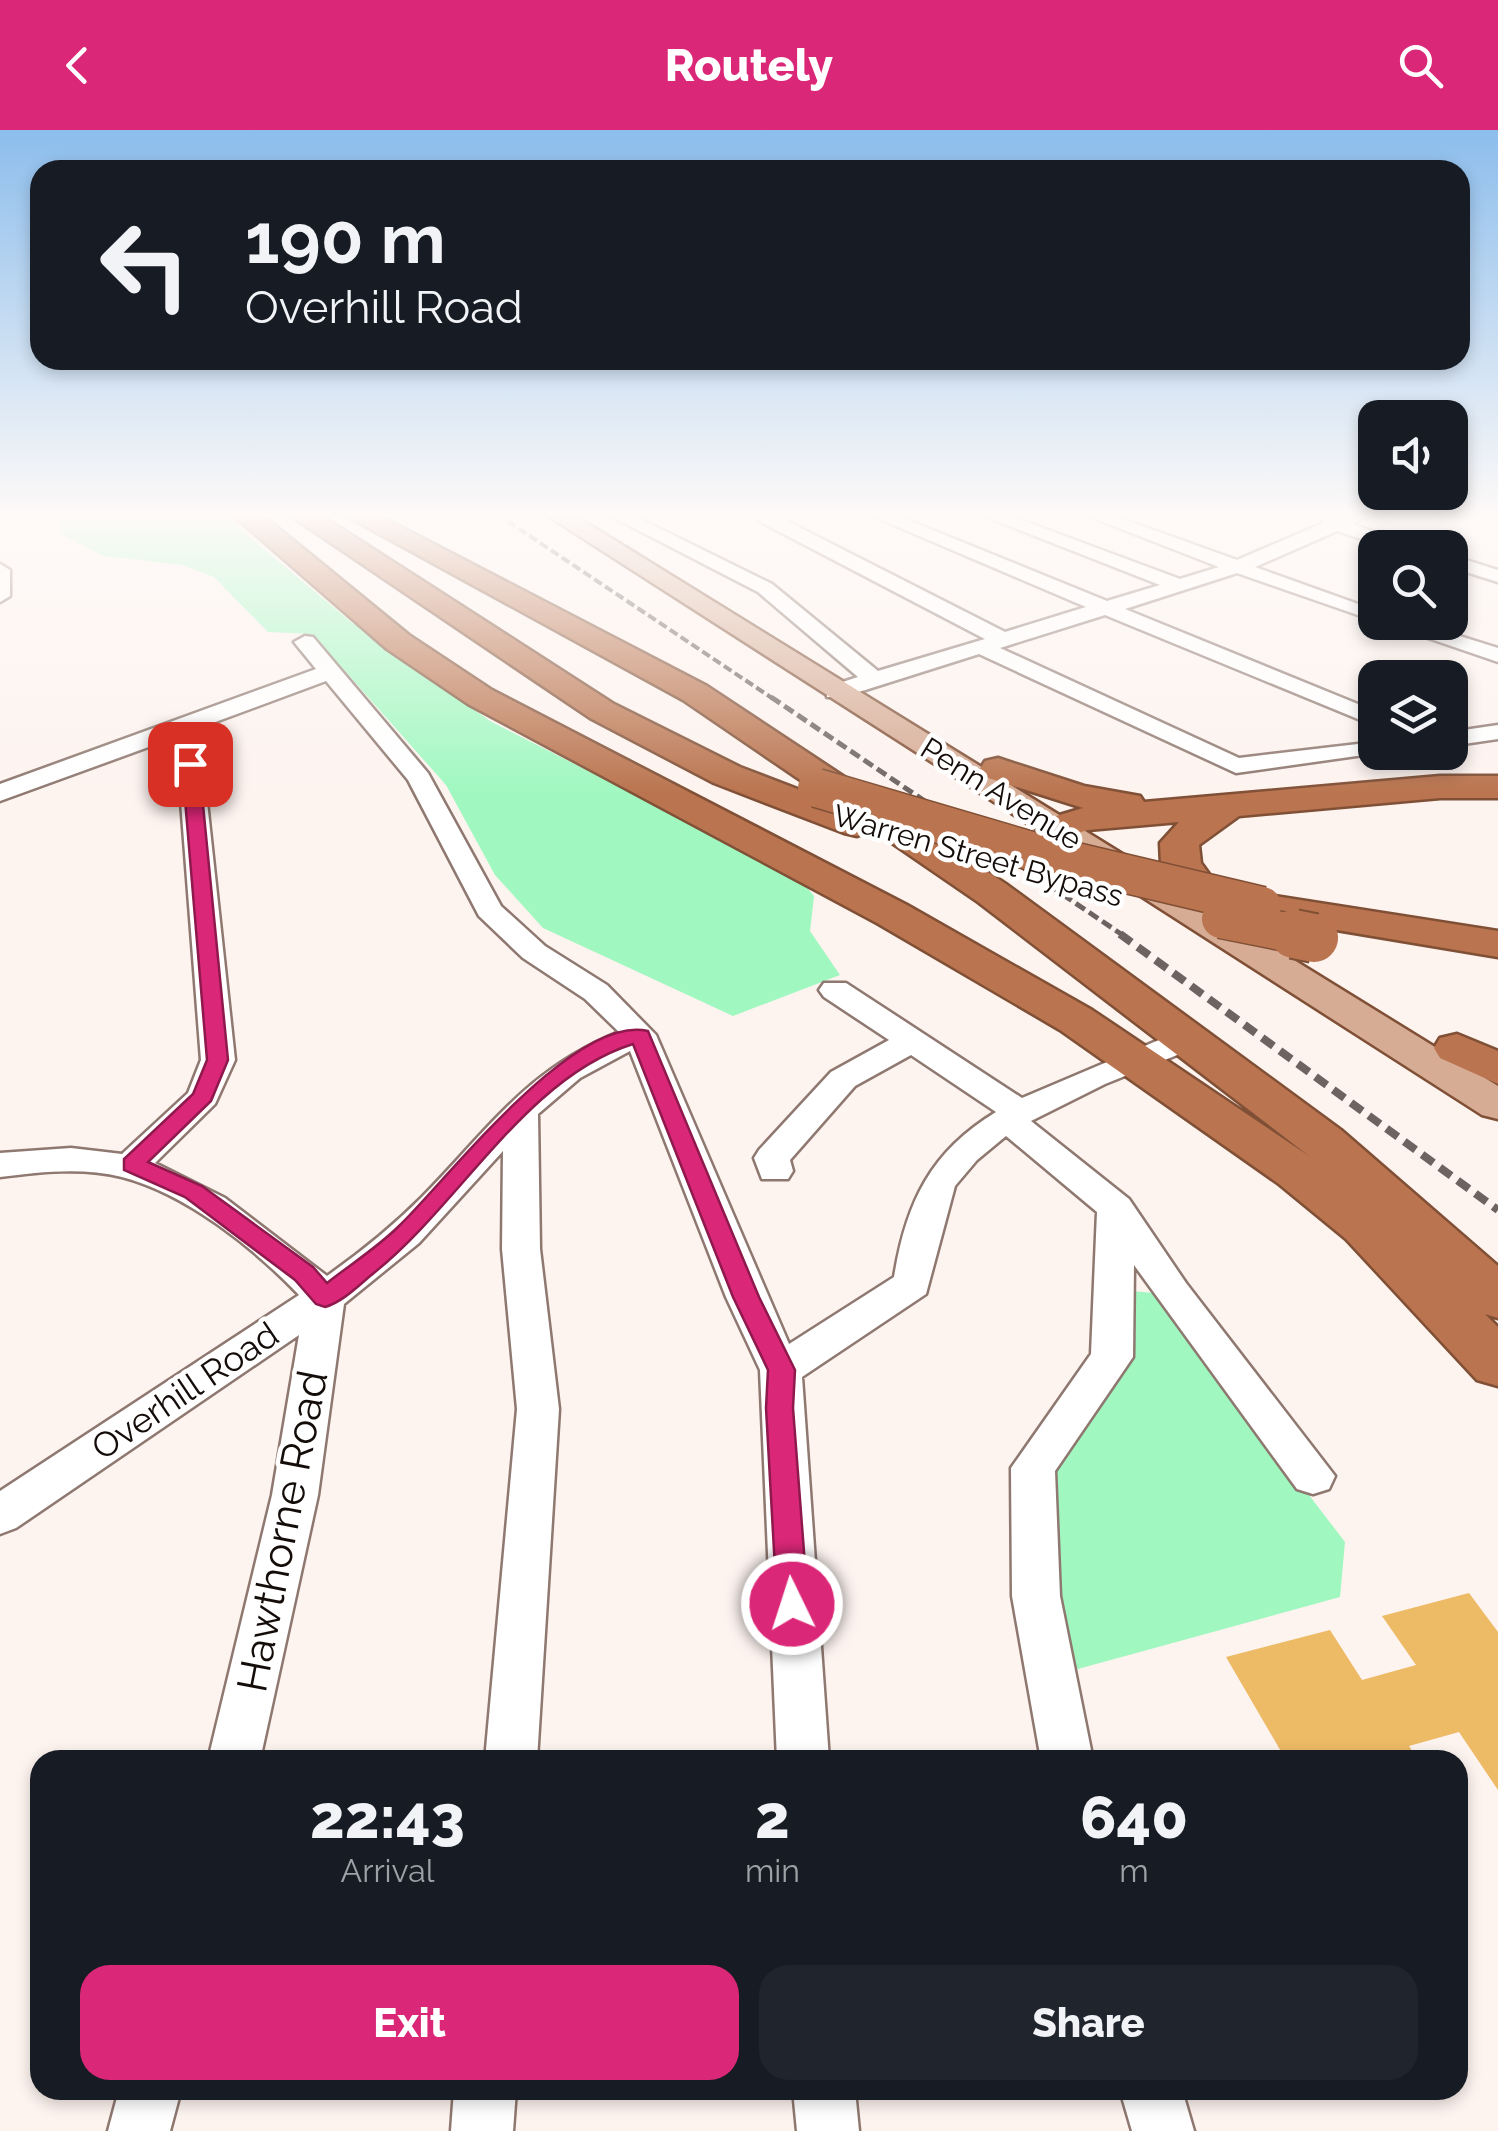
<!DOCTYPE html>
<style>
:root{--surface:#171b24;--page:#20242c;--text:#f1f3f6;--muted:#9ea1a6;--accent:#db2777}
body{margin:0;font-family:Raleway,sans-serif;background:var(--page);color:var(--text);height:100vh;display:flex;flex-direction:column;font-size:38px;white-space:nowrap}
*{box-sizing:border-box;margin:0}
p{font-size:32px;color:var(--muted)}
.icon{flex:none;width:55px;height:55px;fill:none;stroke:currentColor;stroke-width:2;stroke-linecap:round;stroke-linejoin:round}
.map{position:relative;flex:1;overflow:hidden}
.side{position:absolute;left:30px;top:1620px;width:1438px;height:350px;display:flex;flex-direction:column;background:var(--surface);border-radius:30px;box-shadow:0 5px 15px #0003}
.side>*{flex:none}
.guide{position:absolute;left:30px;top:30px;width:1440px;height:210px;border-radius:30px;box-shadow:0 5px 15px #0003;background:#171b24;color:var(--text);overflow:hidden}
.controls{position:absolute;left:1358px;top:270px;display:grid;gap:20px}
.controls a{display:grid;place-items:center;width:110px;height:110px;border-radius:20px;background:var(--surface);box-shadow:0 5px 15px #0003;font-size:50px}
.pin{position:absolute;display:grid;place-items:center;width:85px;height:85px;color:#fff;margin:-42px;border-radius:20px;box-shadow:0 5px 15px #0006}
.me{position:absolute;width:110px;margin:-55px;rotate:356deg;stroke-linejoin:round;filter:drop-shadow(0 0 8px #0008)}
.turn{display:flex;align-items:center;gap:35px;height:210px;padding:0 50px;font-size:45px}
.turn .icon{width:130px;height:130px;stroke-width:2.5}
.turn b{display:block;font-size:70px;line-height:85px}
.eta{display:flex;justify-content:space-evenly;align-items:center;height:170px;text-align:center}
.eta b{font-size:60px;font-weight:800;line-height:70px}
.cta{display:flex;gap:20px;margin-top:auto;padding:20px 50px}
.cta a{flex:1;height:115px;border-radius:30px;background:var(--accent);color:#fff;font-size:40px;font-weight:800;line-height:115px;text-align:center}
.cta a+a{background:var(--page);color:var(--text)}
header{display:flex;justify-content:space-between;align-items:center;height:130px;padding:0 50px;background:var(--accent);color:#fff;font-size:45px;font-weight:800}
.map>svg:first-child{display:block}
.green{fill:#a0f8c0}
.building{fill:#edba65}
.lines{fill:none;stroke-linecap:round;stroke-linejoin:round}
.minor-casing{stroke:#8e7870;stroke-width:5}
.major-casing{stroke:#805036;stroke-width:5}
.highway-casing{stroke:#805036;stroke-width:5}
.minor{fill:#fff;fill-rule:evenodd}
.major{fill:#d6ac95;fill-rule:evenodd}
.highway{fill:#ba744f;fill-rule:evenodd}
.rail-far2{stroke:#6d6461;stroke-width:4;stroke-dasharray:9 4;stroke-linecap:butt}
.rail-far1{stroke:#6d6461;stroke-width:5;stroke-dasharray:11 5;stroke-linecap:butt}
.rail{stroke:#6d6461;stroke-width:8;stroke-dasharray:14 8;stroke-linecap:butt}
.highway-bridge-far1-casing{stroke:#805036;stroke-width:41;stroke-linecap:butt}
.highway-bridge-casing{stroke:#805036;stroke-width:52;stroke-linecap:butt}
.highway-bridge-far1{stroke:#ba744f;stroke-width:38}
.highway-bridge{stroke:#ba744f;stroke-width:48}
.route{fill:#db2777;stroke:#8e194d;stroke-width:2.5}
.labels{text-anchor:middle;stroke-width:9;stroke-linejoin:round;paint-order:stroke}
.far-street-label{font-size:30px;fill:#140c09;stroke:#fff}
.street-label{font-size:35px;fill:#140c09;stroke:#fff}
.near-street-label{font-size:42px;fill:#140c09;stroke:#fff}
</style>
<header><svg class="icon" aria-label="back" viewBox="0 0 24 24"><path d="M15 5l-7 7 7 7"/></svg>Routely<svg class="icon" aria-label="search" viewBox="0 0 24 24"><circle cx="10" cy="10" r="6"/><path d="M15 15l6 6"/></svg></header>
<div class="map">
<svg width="1498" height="2001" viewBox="0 0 1498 2001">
<rect width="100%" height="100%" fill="#fdf3ef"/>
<g class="green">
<polygon points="56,384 222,384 351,492 490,591 799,748 814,766 810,801 840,845 733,886 543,798 495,745 446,655 312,504 268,502 214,447 182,435 104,426 64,406"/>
<polygon points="1132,1161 1154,1163 1345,1412 1340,1467 1067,1542 1055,1474 1052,1328"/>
</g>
<polygon class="building" points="1469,1463 1498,1502 1498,1660 1459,1602 1409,1616 1418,1630 1286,1630 1226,1527 1330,1500 1362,1550 1416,1535 1382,1486"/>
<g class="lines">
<defs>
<g id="minor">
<polygon points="607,384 630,384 772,454 878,541 985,509 759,391 758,384 773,384 1005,502 1086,477 868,384 893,384 1107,471 1160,455 979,384 1005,384 1180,449 1219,437 1083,384 1109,384 1237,430 1321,394 1323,388 1369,384 1353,394 1417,418 1388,418 1337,401 1255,437 1375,480 1378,492 1237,443 1125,479 1375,581 1375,596 1105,485 1000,518 1239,628 1375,612 1375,622 1385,622 1236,643 979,524 843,567 827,567 827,557 858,547 758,462"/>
<polygon points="1450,425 1498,440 1498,452 1450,437"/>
<polygon points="0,434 10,440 10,466 0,472"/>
<polygon points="1381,492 1415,492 1498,518 1498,532"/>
<path d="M 305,506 L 313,507 L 428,643 L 501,776 L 545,816 L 607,855 L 656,905 L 789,1214 L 894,1147 C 906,1073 930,1022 996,982 L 911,925 L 855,956 L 790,1030 L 793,1041 L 788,1049 L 762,1049 L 754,1028 L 759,1020 L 831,942 L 889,910 L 824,867 L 819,860 L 824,853 L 846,853 L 1022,968 L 1180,901 L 1202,901 L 1207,908 L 1202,915 L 1105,954 L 1031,991 L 1129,1069 L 1186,1153 L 1335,1346 L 1329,1359 L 1313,1364 L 1297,1359 L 1134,1135 L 1133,1227 L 1055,1341 L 1060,1466 L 1093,1630 L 1041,1630 L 1012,1466 L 1011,1338 L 1091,1224 L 1097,1082 L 1006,1006 L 977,1030 L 955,1056 L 926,1164 L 802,1247 L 829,1630 L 777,1630 L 760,1240 L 726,1167 L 630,921 L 580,948 L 538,984 L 540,1119 L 559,1279 L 537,1630 L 485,1630 L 517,1279 L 502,1119 L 503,1021 L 419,1113 L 344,1174 L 318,1365 L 260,1630 L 208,1630 L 272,1365 L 299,1205 L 16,1398 L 0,1404 L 0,1361 L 299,1165 C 254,1118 187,1064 122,1047 C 82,1037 40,1042 0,1047 L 0,1023 L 71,1018 L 122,1024 L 188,963 L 201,930 L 176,607 L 0,671 L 0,654 L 316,539 L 294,512 ZM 326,551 L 408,650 L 479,786 L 523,828 L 585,869 L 619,902 C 527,939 488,1000 422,1067 C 393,1096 361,1122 327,1146 L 225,1068 L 155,1033 L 215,974 L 235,930 L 199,598 Z"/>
<polygon points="1498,595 1498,609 1450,616 1450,602"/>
<polygon points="119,1960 181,1960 170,2001 108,2001"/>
<polygon points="454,1960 516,1960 513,2001 451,2001"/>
<polygon points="793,1960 855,1960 859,2001 797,2001"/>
<polygon points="1120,1960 1182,1960 1194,2001 1132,2001"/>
</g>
<polygon id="major" points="545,384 572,384 1498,956 1498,989 1482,985"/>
<g id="highway">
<polygon points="232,384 261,384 409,505 492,560 907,775 1092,880 1309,1026 978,772 873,700 857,706 844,703 714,653 590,588 288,384 319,384 614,574 740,637 834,673 683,570 343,384 376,384 707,556 1006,754 1341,1000 1498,1136 1498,1188 1485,1184 1498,1197 1498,1256 1477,1250 1346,1109 1279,1054 1060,900 877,793 468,574 387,519"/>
<polygon points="998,628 1084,656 1140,666 1144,672 1440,646 1498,646 1498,668 1440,668 1239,686 1199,715 1201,733 1222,762 1216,771 1202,774 1188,771 1161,734 1160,713 1179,692 1088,700 1056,709 1043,706 1037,698 1043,690 1083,678 985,647 980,639 985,631"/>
<polygon points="1262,764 1498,801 1498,827 1247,785 1241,776 1247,767"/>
<polygon points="1457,904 1498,921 1498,954 1440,928 1434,918 1440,908"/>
</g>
</defs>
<use href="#minor" class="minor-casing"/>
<use href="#major" class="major-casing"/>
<use href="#highway" class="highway-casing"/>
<use href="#minor" class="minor"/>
<use href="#major" class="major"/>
<use href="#highway" class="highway"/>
<polyline class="rail-far2" points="497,384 775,570"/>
<polyline class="rail-far1" points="771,567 1124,806"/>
<polyline class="rail" points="1120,804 1498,1080"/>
<defs>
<g id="highway-bridge-far1">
<polyline points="817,658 1038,723 1262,776"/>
<polyline points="1221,789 1306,806"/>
</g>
<polyline id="highway-bridge" points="1294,804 1314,808"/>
</defs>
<use href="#highway-bridge-far1" class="highway-bridge-far1-casing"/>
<use href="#highway-bridge" class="highway-bridge-casing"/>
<use href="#highway-bridge-far1" class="highway-bridge-far1"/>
<use href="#highway-bridge" class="highway-bridge"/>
</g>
<linearGradient id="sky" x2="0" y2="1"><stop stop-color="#8cbdec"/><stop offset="0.58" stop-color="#fefaf8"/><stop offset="1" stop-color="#fefaf8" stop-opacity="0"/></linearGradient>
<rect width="1498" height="664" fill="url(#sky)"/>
<path class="route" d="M 190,630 L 199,634 L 228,930 L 211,971 L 148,1032 L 202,1056 L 313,1137 L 327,1153 C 351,1134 378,1117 399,1096 C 447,1050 574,883 648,901 L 759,1167 L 795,1240 L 793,1278 L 808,1474 L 804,1483 L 792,1487 L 781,1483 L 777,1474 L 766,1278 L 768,1240 L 733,1167 L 633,914 C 527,947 460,1074 375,1142 C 360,1154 343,1172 325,1177 L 316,1174 L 295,1150 L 185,1067 L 124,1040 L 124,1029 L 193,964 L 207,930 L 182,634 Z"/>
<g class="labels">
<g class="far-street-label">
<text transform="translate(1001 664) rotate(32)" y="10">Penn Avenue</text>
<text transform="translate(978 726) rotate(16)" y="10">Warren Street Bypass</text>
</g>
<g class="street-label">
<text transform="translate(185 1261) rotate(-34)" y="12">Overhill Road</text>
</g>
<g class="near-street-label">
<text transform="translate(282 1401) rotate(-79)" y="15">Hawthorne Road</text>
</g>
</g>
</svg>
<div class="controls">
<a><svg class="icon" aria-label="sound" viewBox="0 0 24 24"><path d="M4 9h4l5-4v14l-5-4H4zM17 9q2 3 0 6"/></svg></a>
<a><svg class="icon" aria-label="search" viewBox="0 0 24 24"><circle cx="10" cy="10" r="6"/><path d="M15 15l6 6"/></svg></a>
<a><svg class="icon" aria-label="layers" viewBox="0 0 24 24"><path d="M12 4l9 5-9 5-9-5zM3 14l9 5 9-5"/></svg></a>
</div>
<div class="pin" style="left:190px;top:634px;background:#d93025"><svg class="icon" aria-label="arrive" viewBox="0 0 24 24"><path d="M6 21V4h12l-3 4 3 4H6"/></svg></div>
<svg class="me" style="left:792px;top:1474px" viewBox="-20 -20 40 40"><circle r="17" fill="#db2777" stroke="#fff" stroke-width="3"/><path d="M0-11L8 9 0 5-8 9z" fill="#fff"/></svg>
<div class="guide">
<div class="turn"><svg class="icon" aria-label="left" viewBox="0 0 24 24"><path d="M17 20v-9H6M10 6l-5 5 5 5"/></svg><div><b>190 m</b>Overhill Road</div></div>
</div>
<section class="side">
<div class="eta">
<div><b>22:43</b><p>Arrival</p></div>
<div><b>2</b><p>min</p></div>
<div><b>640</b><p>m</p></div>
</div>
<div class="cta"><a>Exit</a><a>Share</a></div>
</section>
</div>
